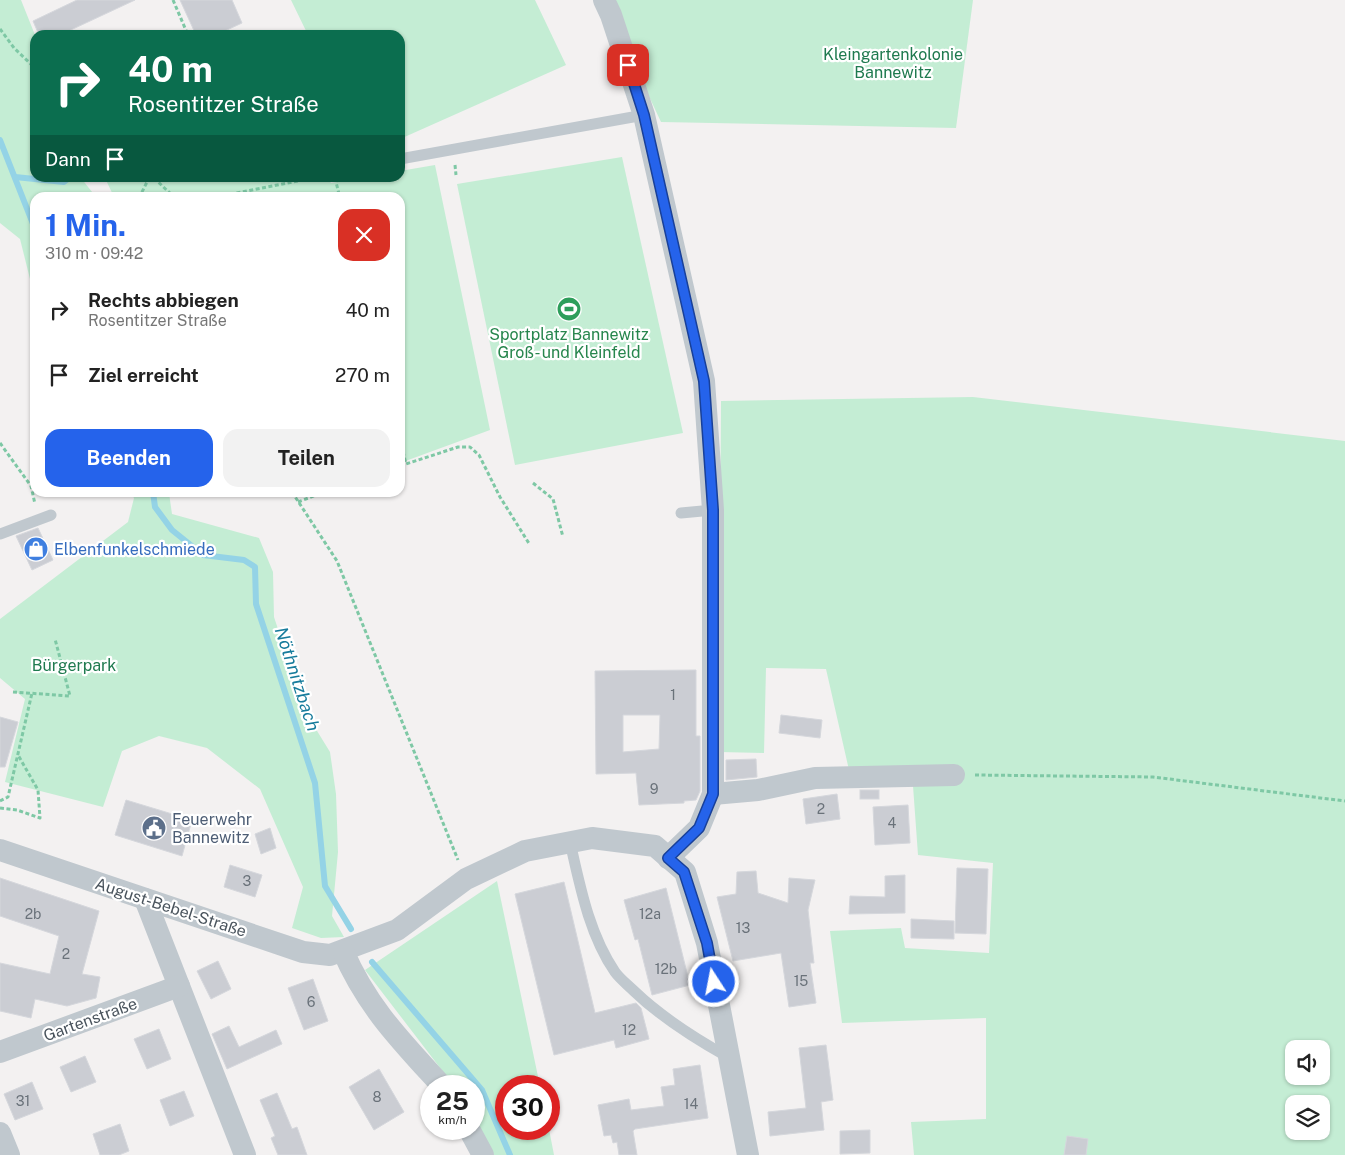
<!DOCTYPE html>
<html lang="de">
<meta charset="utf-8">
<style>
:root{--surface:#fff;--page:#f2f2f2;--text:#222;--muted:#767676;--accent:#2563eb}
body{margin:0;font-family:"Public Sans",sans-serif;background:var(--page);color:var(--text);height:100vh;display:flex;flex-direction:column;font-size:19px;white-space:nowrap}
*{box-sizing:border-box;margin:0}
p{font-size:16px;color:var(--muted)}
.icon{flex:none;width:28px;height:28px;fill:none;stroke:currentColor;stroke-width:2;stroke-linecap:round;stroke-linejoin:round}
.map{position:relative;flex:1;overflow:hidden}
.side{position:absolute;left:30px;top:192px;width:375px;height:305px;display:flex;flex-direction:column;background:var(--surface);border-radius:15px;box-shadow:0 1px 4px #0004}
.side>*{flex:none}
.hud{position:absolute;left:30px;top:30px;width:375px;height:152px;border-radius:15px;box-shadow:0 1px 4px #0004;background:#0b6e4f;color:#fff;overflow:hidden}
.tools{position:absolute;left:1285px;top:1040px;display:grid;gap:10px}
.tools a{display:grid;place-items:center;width:45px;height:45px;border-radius:10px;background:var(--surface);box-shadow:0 1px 4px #0004;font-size:25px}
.speed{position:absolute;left:420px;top:1075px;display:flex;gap:10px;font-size:25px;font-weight:700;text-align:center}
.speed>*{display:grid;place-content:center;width:65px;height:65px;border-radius:50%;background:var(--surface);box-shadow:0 1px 4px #0004;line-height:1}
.speed small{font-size:12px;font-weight:400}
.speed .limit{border:8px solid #d22;background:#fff;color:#111}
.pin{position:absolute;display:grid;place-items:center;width:42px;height:42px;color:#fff;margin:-21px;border-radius:10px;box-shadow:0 2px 8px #0006}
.me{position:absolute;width:55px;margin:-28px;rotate:349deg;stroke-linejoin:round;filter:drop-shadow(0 0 4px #0008)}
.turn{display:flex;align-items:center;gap:18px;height:105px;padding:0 15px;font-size:22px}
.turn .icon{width:65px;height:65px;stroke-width:2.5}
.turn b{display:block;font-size:35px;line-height:42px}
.then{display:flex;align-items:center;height:48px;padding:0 15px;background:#0003;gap:10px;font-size:19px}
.round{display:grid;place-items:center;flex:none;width:52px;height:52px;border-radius:15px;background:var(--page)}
.overview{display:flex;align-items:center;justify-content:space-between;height:85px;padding:0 15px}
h1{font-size:30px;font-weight:700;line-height:38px;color:var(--accent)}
.primary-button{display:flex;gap:10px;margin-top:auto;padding:10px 15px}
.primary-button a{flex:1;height:58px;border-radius:15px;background:var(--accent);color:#fff;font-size:20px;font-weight:700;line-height:58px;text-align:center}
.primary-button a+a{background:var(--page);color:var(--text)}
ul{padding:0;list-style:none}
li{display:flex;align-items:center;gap:15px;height:65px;padding:0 15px}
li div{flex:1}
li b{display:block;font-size:19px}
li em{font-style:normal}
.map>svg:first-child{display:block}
.green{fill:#c4edd4;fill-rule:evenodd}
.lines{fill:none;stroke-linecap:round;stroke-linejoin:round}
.stream{stroke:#94d3e6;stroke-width:6}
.building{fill:#cbcdd3;stroke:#d5d7dc;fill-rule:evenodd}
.path{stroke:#7ec8a5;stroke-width:3;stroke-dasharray:4 2.5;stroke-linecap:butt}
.service{stroke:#c0c8ce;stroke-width:11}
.minor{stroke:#c0c8ce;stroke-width:22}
.route-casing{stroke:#184099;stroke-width:12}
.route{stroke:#2563eb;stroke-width:9}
.labels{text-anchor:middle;stroke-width:4.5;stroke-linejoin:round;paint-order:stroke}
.number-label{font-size:14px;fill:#6a727a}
.park-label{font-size:16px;fill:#1f7a4f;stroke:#fff}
.leisure-label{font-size:16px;fill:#27864d;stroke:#fff}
.shop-label{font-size:16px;fill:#366cbe;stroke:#fff;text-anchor:start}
.service-label{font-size:16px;fill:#4e5e75;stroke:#fff;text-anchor:start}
.street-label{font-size:16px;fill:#4a545d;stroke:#fff}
.water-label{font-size:18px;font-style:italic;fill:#177c9c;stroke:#fff}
</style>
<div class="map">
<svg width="1345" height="1155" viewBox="0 0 1345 1155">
<rect width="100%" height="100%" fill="#f3f1f1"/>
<g class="green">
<polygon points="0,0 21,0 35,35 35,178 81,178 96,197 35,198 35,299 20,239 0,223"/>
<polygon points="291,0 535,0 566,65 400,139 400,35 308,35"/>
<polygon points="604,0 973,0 956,128 661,122"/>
<polygon points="622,157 683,433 515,465 457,184"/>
<polygon points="435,165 490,430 400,463 400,198 114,197 105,178 327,178 331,183 361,178 400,178 400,171"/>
<path d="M 973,397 L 1345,441 L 1345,1155 L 914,1155 L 911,1122 L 986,1119 L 986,1018 L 842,1023 L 830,931 L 901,928 L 905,948 L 989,953 L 993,863 L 918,855 L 912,772 L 849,770 L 826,669 L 766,668 L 764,753 L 719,752 L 721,401 ZM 1294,1049 L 1321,1049 L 1321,1076 L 1294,1076 ZM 1294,1104 L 1321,1104 L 1321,1131 L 1294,1131 Z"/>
<polygon points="131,493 169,493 172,514 259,538 273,572 274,617 306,713 330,752 336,794 338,852 332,916 344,937 321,938 292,928 303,887 260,789 207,748 159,736 122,751 103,807 5,782 25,699 0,678 0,619 128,522 134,498"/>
<polygon points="497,881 540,1086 506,1086 506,1129 549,1129 554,1155 494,1155 474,1120 474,1086 454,1086 365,970"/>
</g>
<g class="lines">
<g class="stream">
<polyline points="0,140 35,229"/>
<polyline points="15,177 64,182 69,178"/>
<polyline points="153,492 155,507 172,530 203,555 244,560 255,567 256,604 315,783 325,886 351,929"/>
<polyline points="372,962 482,1090 510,1155"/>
</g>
</g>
<g class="building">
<polygon points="77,0 135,0 60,35 39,35 33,21"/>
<polygon points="180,0 232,0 242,23 216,35 196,35"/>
<polygon points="38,528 53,560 32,570 16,536"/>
<path d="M 696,670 L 696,736 L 700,736 L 700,791 L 696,800 L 684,801 L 684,803 L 639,805 L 636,773 L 596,774 L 595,671 ZM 623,715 L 660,715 L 659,749 L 623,752 Z"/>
<polygon points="781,715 822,720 820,738 779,733"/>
<polygon points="0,717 18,722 5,767 0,767"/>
<polygon points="756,759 757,777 726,780 726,760"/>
<rect x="860" y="790" width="19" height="9"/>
<polygon points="837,794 840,819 806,824 803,799"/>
<polygon points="126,800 192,820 182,856 115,835"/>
<polygon points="908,805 910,843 875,845 873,807"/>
<polygon points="270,828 276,848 261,854 255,834"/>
<polygon points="230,865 262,875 255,897 224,887"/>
<polygon points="957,868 988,869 986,934 955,933"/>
<polygon points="756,871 758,893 788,903 789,878 815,880 808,910 814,963 810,963 816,1003 789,1007 781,953 733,961 717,897 736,894 737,872"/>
<polygon points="905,875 905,913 849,914 850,896 885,897 885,876"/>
<polygon points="0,878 99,911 82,974 100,977 96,998 67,1006 35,999 31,1018 0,1011 0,963 50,974 59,936 0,916"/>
<polygon points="564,882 595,1013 636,1003 641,1008 649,1039 616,1048 614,1040 554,1055 515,894"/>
<polygon points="666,888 690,985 652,995 638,939 635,940 624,900"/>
<polygon points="911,919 954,921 954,939 911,938"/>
<polygon points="218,961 231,989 211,999 197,971"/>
<polygon points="313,979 328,1021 304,1030 288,988"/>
<polygon points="229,1026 239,1047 276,1030 282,1044 227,1069 212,1034"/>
<polygon points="159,1029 171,1059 147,1069 134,1039"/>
<polygon points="826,1045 833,1100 821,1102 824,1130 770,1136 768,1112 806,1108 799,1048"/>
<polygon points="85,1056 96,1082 71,1092 60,1067"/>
<polygon points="700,1065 708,1118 635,1129 633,1131 637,1155 619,1155 617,1142 613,1143 611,1135 604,1136 598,1105 629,1099 631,1110 664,1106 661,1087 675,1085 673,1069"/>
<polygon points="379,1069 404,1112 374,1130 349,1087"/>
<polygon points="32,1082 43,1109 15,1120 4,1094"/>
<polygon points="184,1091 194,1116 170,1126 160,1100"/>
<polygon points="277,1093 292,1129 297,1127 307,1155 278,1155 271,1138 275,1136 260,1100"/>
<polygon points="120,1124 129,1151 119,1155 100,1155 93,1134"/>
<polygon points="870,1130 870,1153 840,1154 840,1131"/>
<polygon points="1067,1136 1088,1139 1086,1155 1064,1155"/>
</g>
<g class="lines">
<g class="path">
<polyline points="173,0 188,35"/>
<polyline points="0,29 14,48 35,68"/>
<polyline points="455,165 456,175"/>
<polyline points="154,178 175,198"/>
<polyline points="337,178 336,182 340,198"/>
<polyline points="139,198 149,178"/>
<polyline points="211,198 313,178"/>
<polyline points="400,439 406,464 458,447 470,447 479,455 500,497 530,545"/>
<polyline points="0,443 31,486 35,504"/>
<polyline points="400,466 406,464"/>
<polyline points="533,483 553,499 563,537"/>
<polyline points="292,492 337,561 458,860"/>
<polyline points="298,502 324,492"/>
<polyline points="13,692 70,696 55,639"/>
<polyline points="975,775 1153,777 1345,801"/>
<polyline points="0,801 8,797 32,693"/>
<polyline points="0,808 17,810 40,818 38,790 18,755"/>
</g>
<g class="service">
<polyline points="400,159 644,115"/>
<polyline points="681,513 713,510"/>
<polyline points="0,534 51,515"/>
<path d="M 570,842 C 580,886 589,934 615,972 C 620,979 628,985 634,991 C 662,1018 694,1038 728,1057"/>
</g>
<g class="minor">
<polyline points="604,0 611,15 644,115 704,381 713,510 713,794 699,828 668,858"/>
<polyline points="713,794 758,790 815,778 954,775"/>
<polyline points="0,850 303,952 330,955 397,930 466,879 525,851 592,838 655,846 685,872 707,943 748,1155"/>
<polyline points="145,899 245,1155"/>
<path d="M 343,951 C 367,1007 402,1042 442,1086"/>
<polyline points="0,1052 179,986"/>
<polyline points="469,1129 483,1155"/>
<polyline points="0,1133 9,1155"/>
</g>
</g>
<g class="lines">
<defs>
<polyline id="route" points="628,65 644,115 704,381 713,510 713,794 699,828 668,858 684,872 707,943 714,982"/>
</defs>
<use href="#route" class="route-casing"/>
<use href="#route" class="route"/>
</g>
<defs>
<symbol id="stadium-disc" viewBox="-11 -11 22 22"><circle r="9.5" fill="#2e9e5b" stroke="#fff"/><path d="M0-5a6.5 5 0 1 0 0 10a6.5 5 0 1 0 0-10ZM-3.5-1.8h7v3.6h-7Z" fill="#fff"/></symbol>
<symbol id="shop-disc" viewBox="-11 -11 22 22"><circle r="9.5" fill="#3f7fe0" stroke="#fff"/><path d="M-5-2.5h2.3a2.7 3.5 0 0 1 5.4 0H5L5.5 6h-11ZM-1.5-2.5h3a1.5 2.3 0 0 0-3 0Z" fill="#fff"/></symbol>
<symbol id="civic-disc" viewBox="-11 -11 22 22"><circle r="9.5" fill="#5c6f8a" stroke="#fff"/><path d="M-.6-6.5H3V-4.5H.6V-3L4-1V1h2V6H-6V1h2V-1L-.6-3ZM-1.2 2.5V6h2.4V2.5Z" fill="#fff"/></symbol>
</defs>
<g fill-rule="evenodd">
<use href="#stadium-disc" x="555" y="295" width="28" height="28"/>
<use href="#shop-disc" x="22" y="535" width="28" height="28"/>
<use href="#civic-disc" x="140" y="814" width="28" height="28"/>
</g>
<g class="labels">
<g class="number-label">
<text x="673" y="700">1</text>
<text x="654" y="794">9</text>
<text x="821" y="814">2</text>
<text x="892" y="828">4</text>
<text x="247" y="886">3</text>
<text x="33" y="919">2b</text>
<text x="650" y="919">12a</text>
<text x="743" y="933">13</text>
<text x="66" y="959">2</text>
<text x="666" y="974">12b</text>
<text x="801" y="986">15</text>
<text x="311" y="1007">6</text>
<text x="629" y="1035">12</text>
<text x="377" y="1102">8</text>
<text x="23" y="1106">31</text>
<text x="691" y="1109">14</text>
</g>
<g class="park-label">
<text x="893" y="60">Kleingartenkolonie<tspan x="893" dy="18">Bannewitz</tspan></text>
<text x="74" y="671">Bürgerpark</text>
</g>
<g class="leisure-label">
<text x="569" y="340">Sportplatz Bannewitz<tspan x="569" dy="18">Groß- und Kleinfeld</tspan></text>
</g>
<g class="shop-label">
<text x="54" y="555">Elbenfunkelschmiede</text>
</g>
<g class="service-label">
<text x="172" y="825">Feuerwehr<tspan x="172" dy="18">Bannewitz</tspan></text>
</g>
<g class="street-label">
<text transform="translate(171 907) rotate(18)" y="6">August-Bebel-Straße</text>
<text transform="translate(90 1019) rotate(-20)" y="6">Gartenstraße</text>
</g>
<g class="water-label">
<text transform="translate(297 679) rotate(72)" y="6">Nöthnitzbach</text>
</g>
</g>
</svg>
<div class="tools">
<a><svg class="icon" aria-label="sound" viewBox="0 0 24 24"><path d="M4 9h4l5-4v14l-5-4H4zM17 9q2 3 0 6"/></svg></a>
<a><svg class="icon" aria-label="layers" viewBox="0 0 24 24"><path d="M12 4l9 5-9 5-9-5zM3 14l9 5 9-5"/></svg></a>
</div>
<div class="speed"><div>25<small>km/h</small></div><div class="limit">30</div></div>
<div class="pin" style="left:628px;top:65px;background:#d93025"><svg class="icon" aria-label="arrive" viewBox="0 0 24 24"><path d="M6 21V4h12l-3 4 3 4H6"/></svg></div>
<svg class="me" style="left:714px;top:982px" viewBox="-20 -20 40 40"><circle r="17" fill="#2563eb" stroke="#fff" stroke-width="3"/><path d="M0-11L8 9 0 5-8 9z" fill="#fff"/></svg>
<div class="hud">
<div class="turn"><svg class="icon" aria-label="right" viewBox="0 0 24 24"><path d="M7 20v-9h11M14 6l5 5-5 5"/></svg><div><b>40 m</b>Rosentitzer Straße</div></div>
<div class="then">Dann<svg class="icon" aria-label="arrive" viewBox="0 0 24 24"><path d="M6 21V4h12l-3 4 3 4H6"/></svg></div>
</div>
<section class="side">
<div class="overview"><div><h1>1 Min.</h1><p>310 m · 09:42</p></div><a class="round" style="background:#d93025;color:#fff"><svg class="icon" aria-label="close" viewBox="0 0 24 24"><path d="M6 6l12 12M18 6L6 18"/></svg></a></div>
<ul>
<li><svg class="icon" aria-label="right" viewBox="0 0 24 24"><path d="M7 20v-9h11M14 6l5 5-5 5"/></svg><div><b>Rechts abbiegen</b><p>Rosentitzer Straße</p></div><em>40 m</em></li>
<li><svg class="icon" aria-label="arrive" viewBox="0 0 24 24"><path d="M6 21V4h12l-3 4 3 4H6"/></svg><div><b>Ziel erreicht</b></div><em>270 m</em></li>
</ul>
<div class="primary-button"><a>Beenden</a><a>Teilen</a></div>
</section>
</div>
